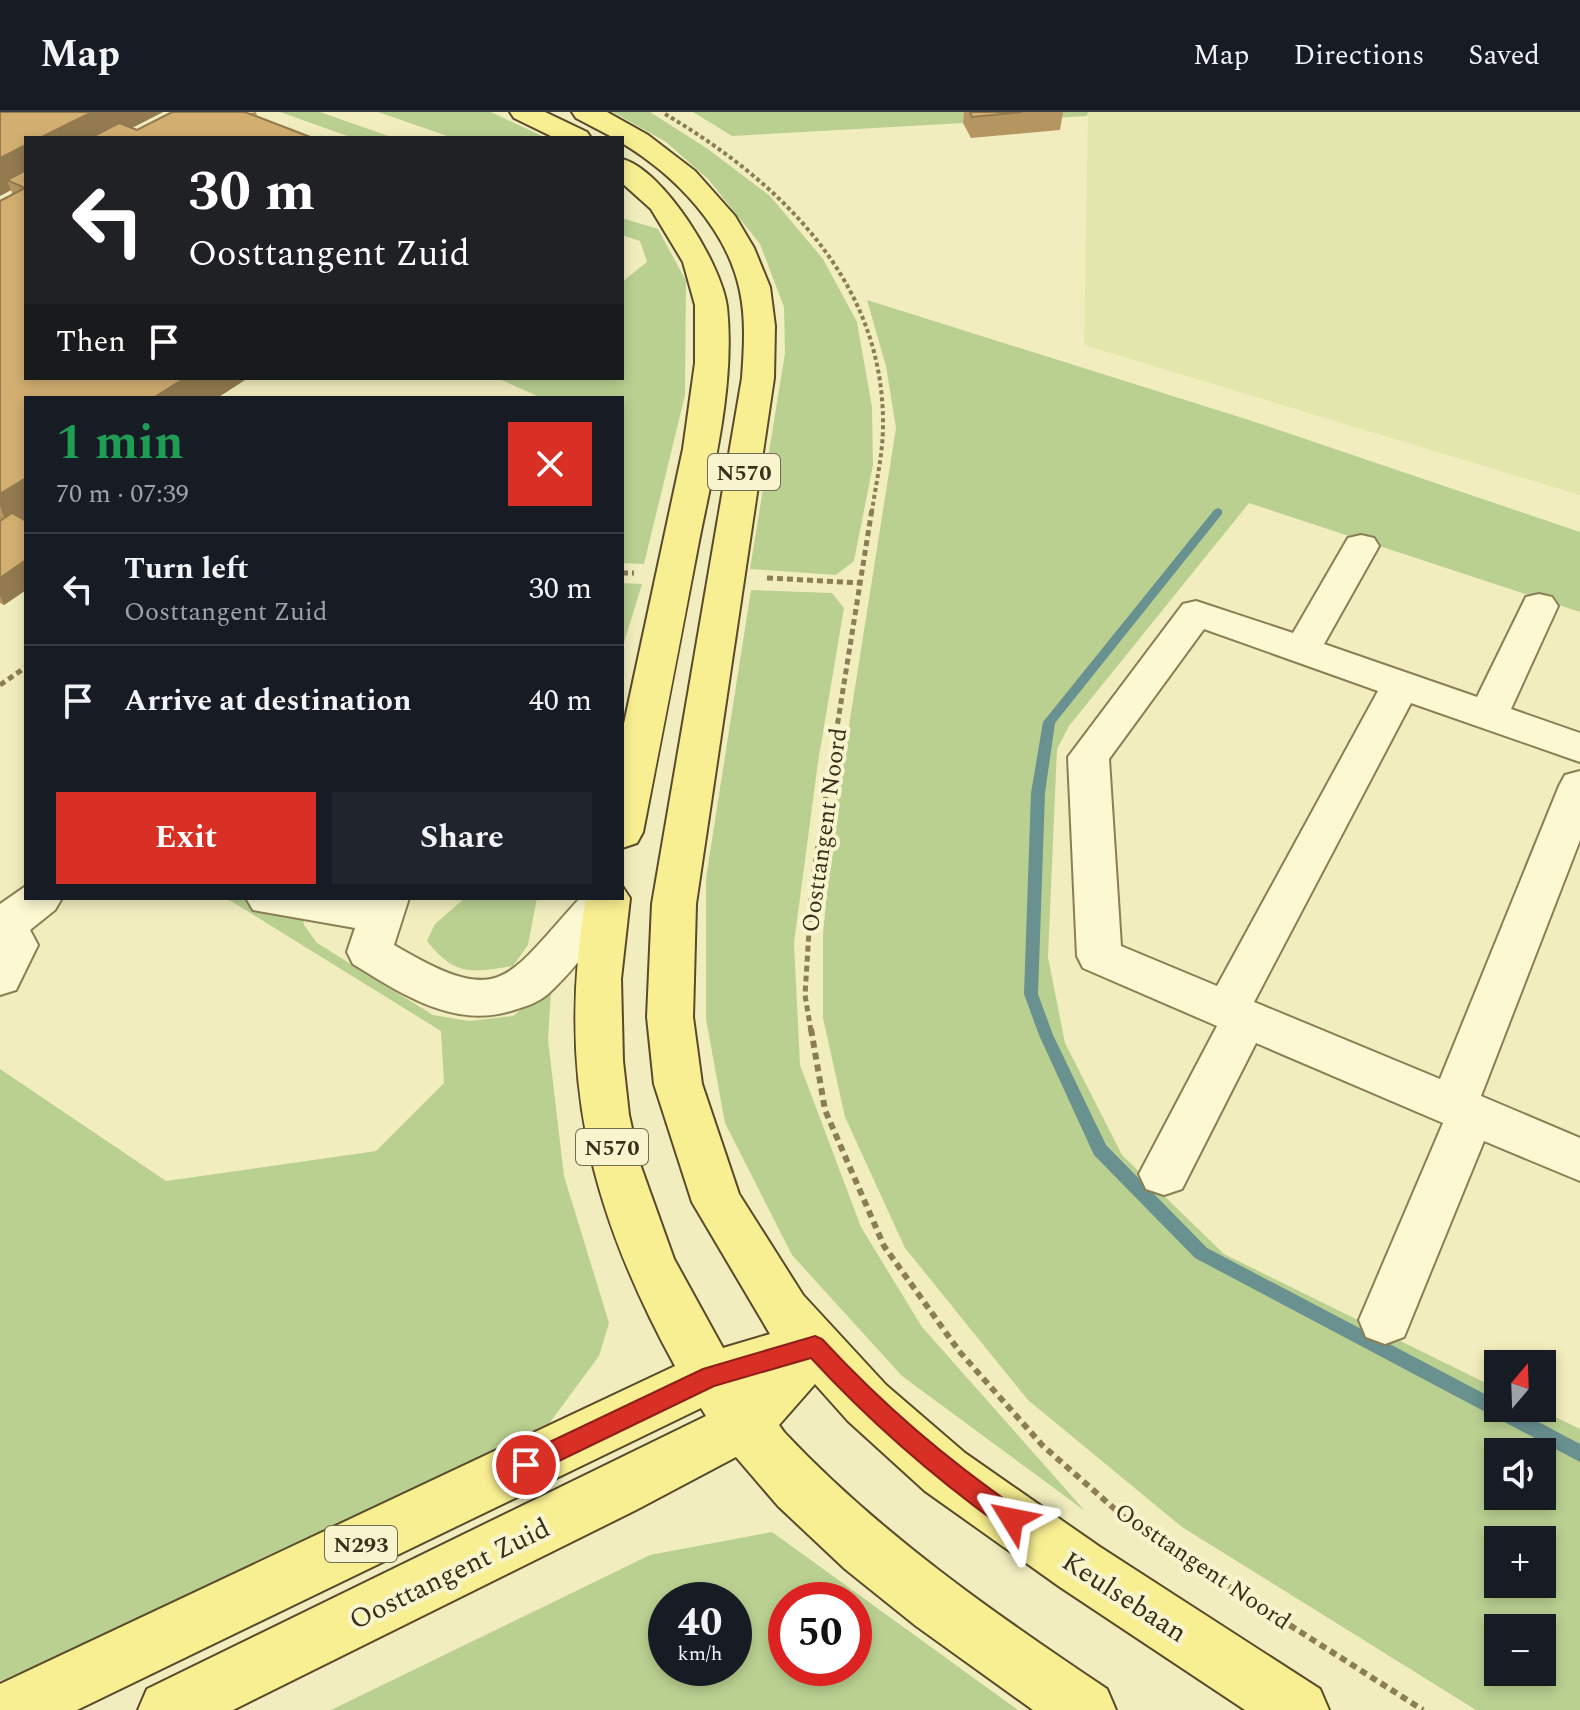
<!DOCTYPE html>
<meta charset="utf-8">
<style>
:root{--surface:#171b24;--page:#20242c;--text:#f1f3f6;--muted:#9ea1a6;--line:#363941;--accent:#d93025}
body{margin:0;font-family:Spectral,serif;background:var(--page);color:var(--text);height:100vh;display:flex;flex-direction:column;font-size:30px;white-space:nowrap}
*{box-sizing:border-box;margin:0}
p{font-size:26px;color:var(--muted)}
.icon{flex:none;width:44px;height:44px;fill:none;stroke:currentColor;stroke-width:2;stroke-linecap:round;stroke-linejoin:round}
.map{position:relative;flex:1;overflow:hidden}
.sheet{position:absolute;left:24px;top:284px;width:600px;height:504px;display:flex;flex-direction:column;background:var(--surface);border-radius:0px;box-shadow:0 4px 12px #0003}
.sheet>*{flex:none}
.hud{position:absolute;left:24px;top:24px;width:600px;height:244px;border-radius:0px;box-shadow:0 4px 12px #0003;background:#202124;color:#fff;overflow:hidden}
.needle{width:52px;rotate:19deg}
.controls{position:absolute;left:1484px;top:1238px;display:grid;gap:16px}
.controls a{display:grid;place-items:center;width:72px;height:72px;border-radius:0px;background:var(--surface);box-shadow:0 4px 12px #0003;font-size:40px}
.speed{position:absolute;left:648px;top:1470px;display:flex;gap:16px;font-size:40px;font-weight:700;text-align:center}
.speed>*{display:grid;place-content:center;width:104px;height:104px;border-radius:50%;background:var(--surface);box-shadow:0 4px 12px #0003;line-height:1}
.speed small{font-size:20px;font-weight:400}
.speed .limit{border:12px solid #d22;background:#fff;color:#111}
.pin{position:absolute;display:grid;place-items:center;width:68px;height:68px;color:#fff;margin:-34px;border:4px solid #fff;border-radius:50%;box-shadow:0 2px 8px #0007}
.me{position:absolute;width:88px;margin:-44px;rotate:305deg;stroke-linejoin:round;filter:drop-shadow(0 0 6px #0008)}
.turn{display:flex;align-items:center;gap:28px;height:168px;padding:0 32px;font-size:36px}
.turn .icon{width:104px;height:104px;stroke-width:2.5}
.turn b{display:block;font-size:56px;line-height:68px}
.then{display:flex;align-items:center;height:76px;padding:0 32px;background:#0003;gap:16px;font-size:30px}
.round{display:grid;place-items:center;flex:none;width:84px;height:84px;border-radius:0px;background:var(--page)}
.head{display:flex;align-items:center;justify-content:space-between;height:136px;padding:0 32px}
h1{font-size:48px;font-weight:700;line-height:60px;color:#1e9e55}
.primary-button{display:flex;gap:16px;margin-top:auto;padding:16px 32px}
.primary-button a{flex:1;height:92px;border-radius:0px;background:var(--accent);color:#fff;font-size:32px;font-weight:700;line-height:92px;text-align:center}
.primary-button a+a{background:var(--page);color:var(--text)}
ul{padding:0;list-style:none}
li{display:flex;align-items:center;gap:24px;height:112px;padding:0 32px;border-top:2px solid var(--line)}
li div{flex:1}
li b{display:block;font-size:30px}
li em{font-style:normal}
header{display:flex;align-items:center;gap:48px;box-sizing:border-box;height:112px;padding:0 40px;background:var(--surface);border-bottom:2px solid var(--line)}
header strong{font-size:38px}
nav{display:flex;gap:44px;margin-inline-start:auto;font-size:28px}
.map>svg:first-child{display:block}
.farmland{fill:#e3e7ab}
.green{fill:#bad091;fill-rule:evenodd}
.lines{fill:none;stroke-linecap:round;stroke-linejoin:round}
.stream{fill:#689190;fill-rule:evenodd}
.minor-casing{stroke:#8b7e55;stroke-width:4}
.major-casing{stroke:#584a2a;stroke-width:4}
.path-far2{stroke:#8b7e55;stroke-width:4;stroke-dasharray:4 3;stroke-linecap:butt}
.path-far1{stroke:#8b7e55;stroke-width:5;stroke-dasharray:6 4;stroke-linecap:butt}
.path{stroke:#8b7e55;stroke-width:6;stroke-dasharray:7 5;stroke-linecap:butt}
.minor{fill:#fbf8d2;fill-rule:evenodd}
.major{fill:#f8ef92;fill-rule:evenodd}
.wall{fill:#b59661}
.shaded-wall{fill:#937a4f}
.building{fill:#d2af71;stroke:#937a4f;stroke-width:2}
.route{fill:#d93025;stroke:#8d1f18;stroke-width:2}
.labels{text-anchor:middle;stroke-width:8;stroke-linejoin:round;paint-order:stroke}
.shield{fill:#f8f5ce;stroke:#726b51;stroke-width:2}
.shield-label{font-size:22px;font-weight:bold;fill:#39301b}
.street-label{font-size:24px;fill:#39301b;stroke:#f8f5ce}
.near-street-label{font-size:28px;fill:#39301b;stroke:#f8f5ce}
</style>
<header>
<strong>Map</strong>
<nav><a>Map</a><a>Directions</a><a>Saved</a></nav>
</header>
<div class="map">
<svg width="1580" height="1598" viewBox="0 0 1580 1598">
<rect width="100%" height="100%" fill="#f1edbe"/>
<polygon class="farmland" points="1088,0 1580,0 1580,383 1084,233"/>
<g class="green">
<polygon points="280,0 320,0 394,26 353,26"/>
<polygon points="378,0 491,0 546,26 453,26"/>
<polygon points="613,0 650,0 708,37 770,84 823,147 857,210 872,295 873,353 854,449 836,463 750,457 785,241 784,195 760,132 708,67 666,30"/>
<polygon points="693,0 1088,0 1087,4 732,24"/>
<polygon points="622,106 658,117 686,169 685,283 644,452 622,451 622,286 542,286 499,267 622,266 622,170 647,150 640,129 622,123"/>
<path d="M 867,188 L 1252,309 L 1580,420 L 1580,500 L 1249,391 L 1069,614 L 1057,637 L 1048,845 L 1065,931 L 1122,1043 L 1224,1142 L 1498,1277 L 1498,1296 L 1537,1296 L 1580,1317 L 1580,1598 L 1476,1598 L 1182,1415 L 1028,1288 L 905,1136 L 845,1005 L 823,906 L 823,822 L 833,715 L 896,316 L 886,254 ZM 1498,1340 L 1542,1340 L 1542,1384 L 1498,1384 ZM 1498,1428 L 1542,1428 L 1542,1472 L 1498,1472 ZM 1498,1516 L 1542,1516 L 1542,1560 L 1498,1560 Z"/>
<polygon points="622,471 642,472 622,537"/>
<polygon points="751,478 832,481 844,496 818,650 794,831 800,953 861,1115 922,1215 1085,1399 902,1264 792,1143 725,1011 706,907 706,766"/>
<polygon points="226,786 243,786 254,792 301,797 304,813 317,831 433,903 469,909 513,904 533,888 552,862 548,928 564,1064 609,1211 599,1244 548,1313 402,1395 0,1569 0,957 166,1069 376,1039 444,971 441,919"/>
<path d="M 465,786 L 537,786 L 528,833 L 513,854 C 470,861 455,864 427,829 L 435,812 Z"/>
<path d="M 772,1420 L 1018,1598 L 331,1598 L 650,1443 ZM 734,1488 L 734,1556 L 666,1556 L 666,1488 ZM 854,1488 L 854,1556 L 786,1556 L 786,1488 Z"/>
</g>
<g class="lines">
<polygon class="stream" points="1218,396 1222,398 1222,402 1055,611 1045,681 1038,882 1053,923 1106,1033 1207,1136 1498,1289 1498,1296 1512,1296 1580,1332 1580,1350 1195,1146 1094,1043 1039,923 1024,882 1031,681 1043,610 1214,398"/>
<defs>
<g id="minor">
<path d="M 1361,423 L 1374,426 L 1379,434 L 1324,532 L 1477,585 L 1526,485 L 1539,482 L 1552,485 L 1558,494 L 1511,597 L 1580,621 L 1580,650 L 1411,591 L 1254,890 L 1440,967 L 1559,674 L 1565,663 L 1580,659 L 1580,728 L 1481,984 L 1580,1026 L 1580,1069 L 1484,1029 L 1404,1225 L 1385,1232 L 1366,1225 L 1359,1208 L 1443,1011 L 1256,931 L 1182,1077 L 1164,1083 L 1146,1077 L 1139,1062 L 1217,914 L 1083,856 L 1077,844 L 1068,645 L 1183,492 L 1196,489 L 1293,521 L 1348,426 ZM 1204,517 L 1378,579 L 1217,874 L 1121,834 L 1109,647 Z"/>
<polygon points="26,774 26,786 62,786 55,798 30,818 38,833 16,878 0,883 0,792"/>
<path d="M 622,775 L 628,786 L 621,798 C 597,825 575,858 548,882 C 539,890 525,895 514,898 C 455,918 402,882 353,852 L 347,840 L 355,816 L 253,798 L 246,786 L 409,786 L 394,833 C 502,897 505,868 580,786 L 622,786 Z"/>
</g>
<g id="major">
<polygon points="510,0 545,0 587,20 591,26 555,26 514,6"/>
<path d="M 572,0 L 607,0 L 648,23 L 695,59 L 735,104 L 754,136 L 770,175 L 775,214 L 774,266 L 696,792 L 693,905 L 702,972 L 739,1082 L 803,1183 L 886,1273 L 965,1341 L 1100,1435 L 1320,1577 L 1329,1598 L 1245,1598 L 1060,1475 L 925,1379 L 848,1309 L 815,1272 L 779,1313 L 784,1320 C 879,1421 992,1500 1107,1577 L 1116,1598 L 1033,1598 L 916,1514 L 845,1457 L 778,1394 L 736,1345 L 636,1398 L 233,1598 L 138,1598 L 147,1577 L 706,1304 L 701,1296 L 77,1598 L 0,1598 L 0,1572 L 675,1254 C 590,1099 556,963 586,786 L 622,786 L 622,774 L 630,786 L 621,867 L 623,949 L 629,1003 L 640,1052 L 674,1147 L 723,1236 L 770,1222 L 692,1090 L 654,972 L 647,905 L 652,792 L 742,266 C 744,237 746,207 740,179 C 727,116 675,63 622,31 L 622,26 L 614,26 L 576,6 Z"/>
<path d="M 622,47 C 664,58 722,153 727,195 C 735,272 714,354 699,429 C 681,526 662,623 643,720 L 637,731 L 622,736 L 622,621 L 683,337 L 695,251 L 695,193 L 683,150 L 651,97 L 622,71 Z"/>
</g>
</defs>
<use href="#minor" class="minor-casing"/>
<use href="#major" class="major-casing"/>
<path class="path-far2" d="M 665,2 C 780,70 884,169 883,313 C 883,342 876,371 872,399"/>
<g class="path-far1">
<polyline points="622,461 634,461"/>
<polyline points="767,466 862,471"/>
<polyline points="0,573 26,555"/>
<polyline points="811,919 805,883 812,771 872,397"/>
</g>
<polyline class="path" points="811,917 825,998 884,1134 959,1239 1042,1333 1134,1414 1423,1598"/>
<use href="#minor" class="minor"/>
<use href="#major" class="major"/>
</g>
<g class="wall">
<polygon points="0,0 163,0 132,16 137,18 256,0 257,5 313,26 26,26 26,266 248,266 217,286 26,286 26,478 4,493 0,491 0,89 12,82 11,78 0,84"/>
<polygon points="964,0 1063,0 1060,18 971,26 963,11"/>
</g>
<g class="shaded-wall">
<polygon points="92,0 163,0 112,26 94,24 95,26 40,26"/>
<polygon points="26,33 26,71 7,68 11,78 0,84 0,46"/>
<polygon points="185,266 248,266 217,286 153,286"/>
<polygon points="26,366 26,408 10,419 0,394 0,382"/>
<polygon points="26,448 26,478 4,493 0,484 0,466"/>
</g>
<g class="building">
<polygon points="0,0 92,0 40,26 26,26 26,33 0,46"/>
<polygon points="172,0 245,0 313,26 100,26 94,24 119,11 137,18"/>
<polygon points="970,0 1022,0 972,5"/>
<polygon points="26,58 26,266 185,266 153,286 26,286 26,366 0,382 0,89 25,76 7,68"/>
<polygon points="12,401 26,409 26,448 0,466 0,409"/>
</g>
<path class="route" d="M 815,1224 L 822,1227 C 884,1294 946,1347 1021,1399 L 1024,1407 L 1021,1416 L 1012,1419 L 1004,1416 C 933,1365 870,1310 811,1246 L 714,1274 L 534,1361 L 526,1364 L 518,1361 L 515,1353 L 518,1345 L 703,1257 Z"/>
<g class="labels">
<g class="shield">
<rect x="708" y="342" width="72" height="36" rx="6"/>
<rect x="576" y="1017" width="72" height="36" rx="6"/>
<rect x="325" y="1414" width="72" height="36" rx="6"/>
</g>
<g class="shield-label">
<text x="744" y="368">N570</text>
<text x="612" y="1043">N570</text>
<text x="361" y="1440">N293</text>
</g>
<g class="street-label">
<text transform="translate(824 718) rotate(-82)" y="8">Oosttangent Noord</text>
<text transform="translate(1203 1454) rotate(34)" y="8">Oosttangent Noord</text>
</g>
<g class="near-street-label">
<text transform="translate(449 1461) rotate(-26)" y="10">Oosttangent Zuid</text>
<text transform="translate(1125 1484) rotate(33)" y="10">Keulsebaan</text>
</g>
</g>
</svg>
<div class="controls">
<a><svg class="needle" viewBox="-14 -14 28 28"><path d="M0-13l5 13h-10z" fill="#e53935"/><path d="M0 13l5-13h-10z" fill="#9ea1a6"/></svg></a>
<a><svg class="icon" aria-label="sound" viewBox="0 0 24 24"><path d="M4 9h4l5-4v14l-5-4H4zM17 9q2 3 0 6"/></svg></a>
<a>+</a>
<a>−</a>
</div>
<div class="speed"><div>40<small>km/h</small></div><div class="limit">50</div></div>
<div class="pin" style="left:526px;top:1353px;background:#d93025"><svg class="icon" aria-label="arrive" viewBox="0 0 24 24"><path d="M6 21V4h12l-3 4 3 4H6"/></svg></div>
<svg class="me" style="left:1012px;top:1407px" viewBox="-20 -20 40 40"><path d="M0-17L14 15 0 8-14 15z" fill="#d93025" stroke="#fff" stroke-width="4"/></svg>
<div class="hud">
<div class="turn"><svg class="icon" aria-label="left" viewBox="0 0 24 24"><path d="M17 20v-9H6M10 6l-5 5 5 5"/></svg><div><b>30 m</b>Oosttangent Zuid</div></div>
<div class="then">Then<svg class="icon" aria-label="arrive" viewBox="0 0 24 24"><path d="M6 21V4h12l-3 4 3 4H6"/></svg></div>
</div>
<section class="sheet">
<div class="head"><div><h1>1 min</h1><p>70 m · 07:39</p></div><a class="round" style="background:#d93025;color:#fff"><svg class="icon" aria-label="close" viewBox="0 0 24 24"><path d="M6 6l12 12M18 6L6 18"/></svg></a></div>
<ul>
<li><svg class="icon" aria-label="left" viewBox="0 0 24 24"><path d="M17 20v-9H6M10 6l-5 5 5 5"/></svg><div><b>Turn left</b><p>Oosttangent Zuid</p></div><em>30 m</em></li>
<li><svg class="icon" aria-label="arrive" viewBox="0 0 24 24"><path d="M6 21V4h12l-3 4 3 4H6"/></svg><div><b>Arrive at destination</b></div><em>40 m</em></li>
</ul>
<div class="primary-button"><a>Exit</a><a>Share</a></div>
</section>
</div>
